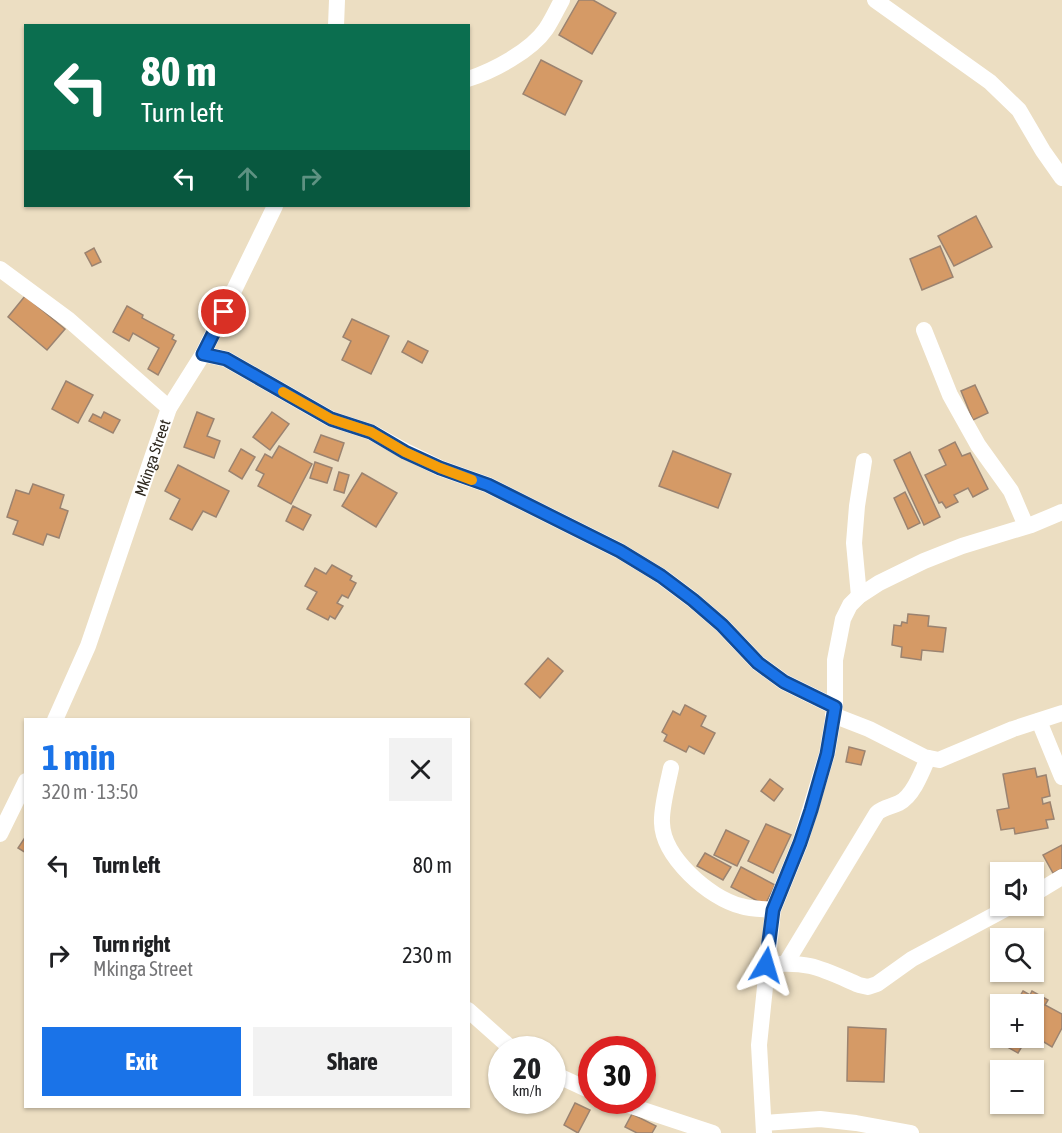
<!DOCTYPE html>
<meta charset="utf-8">
<style>
:root{--surface:#fff;--page:#f2f2f2;--text:#202124;--muted:#757577;--accent:#1a73e8}
body{margin:0;font-family:"Asap Condensed",sans-serif;background:var(--page);color:var(--text);height:100vh;display:flex;flex-direction:column;font-size:22px;white-space:nowrap}
*{box-sizing:border-box;margin:0}
p{font-size:20px;color:var(--muted)}
.icon{flex:none;width:33px;height:33px;fill:none;stroke:currentColor;stroke-width:2;stroke-linecap:round;stroke-linejoin:round}
.map{position:relative;flex:1;overflow:hidden}
.sheet{position:absolute;left:24px;top:718px;width:446px;height:390px;display:flex;flex-direction:column;background:var(--surface);border-radius:0px;box-shadow:0 2px 4px #0004}
.sheet>*{flex:none}
.hud{position:absolute;left:24px;top:24px;width:446px;height:183px;border-radius:0px;box-shadow:0 2px 4px #0004;background:#0b6e4f;color:#fff;overflow:hidden}
.controls{position:absolute;left:990px;top:862px;display:grid;gap:12px}
.controls a{display:grid;place-items:center;width:54px;height:54px;border-radius:0px;background:var(--surface);box-shadow:0 2px 4px #0004;font-size:30px}
.speed{position:absolute;left:488px;top:1036px;display:flex;gap:12px;font-size:30px;font-weight:700;text-align:center}
.speed>*{display:grid;place-content:center;width:78px;height:78px;border-radius:50%;background:var(--surface);box-shadow:0 2px 4px #0004;line-height:1}
.speed small{font-size:15px;font-weight:400}
.speed .limit{border:9px solid #d22;background:#fff;color:#111}
.pin{position:absolute;display:grid;place-items:center;width:51px;height:51px;color:#fff;margin:-26px;border:3px solid #fff;border-radius:50%;box-shadow:0 2px 6px #0007}
.me{position:absolute;width:66px;margin:-33px;rotate:7deg;stroke-linejoin:round;filter:drop-shadow(0 0 4px #0008)}
.turn{display:flex;align-items:center;gap:21px;height:126px;padding:0 18px;font-size:27px}
.turn .icon{width:78px;height:78px;stroke-width:2.5}
.turn b{display:block;font-size:42px;line-height:51px}
.lanes{display:flex;align-items:center;height:57px;padding:0 18px;background:#0003;justify-content:center;gap:30px;direction:ltr}
.lanes .off{opacity:.35}
.round{display:grid;place-items:center;flex:none;width:63px;height:63px;border-radius:0px;background:var(--page)}
.overview{display:flex;align-items:center;justify-content:space-between;height:102px;padding:0 18px}
h1{font-size:36px;font-weight:700;line-height:45px;color:var(--accent)}
.button{display:flex;gap:12px;margin-top:auto;padding:12px 18px}
.button a{flex:1;height:69px;border-radius:0px;background:var(--accent);color:#fff;font-size:24px;font-weight:700;line-height:69px;text-align:center}
.button a+a{background:var(--page);color:var(--text)}
ul{padding:0;list-style:none}
li{display:flex;align-items:center;gap:18px;height:90px;padding:0 18px}
li div{flex:1}
li b{display:block;font-size:22px}
li em{font-style:normal}
.map>svg:first-child{display:block}
.building{fill:#d59a66;stroke:#9b8370;stroke-width:1.5}
.lines{fill:none;stroke-linecap:round;stroke-linejoin:round}
.street{stroke:#fff;stroke-width:16}
.route-casing{stroke:#114b97;stroke-width:15}
.route{stroke:#1a73e8;stroke-width:10}
.slow{stroke:#f59e0b;stroke-width:10}
.labels{text-anchor:middle;stroke-width:6;stroke-linejoin:round;paint-order:stroke}
.street-label{font-size:16px;fill:#2f291f;stroke:#ecdec2}
</style>
<div class="map">
<svg width="1062" height="1133" viewBox="0 0 1062 1133">
<rect width="100%" height="100%" fill="#ecdec2"/>
<g class="building">
<polygon points="579,0 593,0 616,13 592,54 559,35"/>
<polygon points="541,60 582,81 565,115 523,94"/>
<polygon points="976,216 992,247 954,266 938,236"/>
<polygon points="940,246 953,277 922,290 910,259"/>
<polygon points="94,248 101,262 92,266 85,253"/>
<polygon points="25,296 65,329 47,350 8,317"/>
<polygon points="127,306 143,315 142,318 174,335 172,339 176,341 158,375 148,369 159,348 133,333 129,341 113,332"/>
<polygon points="352,319 389,336 371,374 342,360 351,341 343,337"/>
<polygon points="408,341 428,351 422,363 402,352"/>
<polygon points="66,381 93,395 78,423 52,409"/>
<polygon points="975,385 988,413 973,420 961,391"/>
<polygon points="104,412 120,420 113,433 89,421 93,414 101,418"/>
<polygon points="197,412 214,419 207,436 220,441 214,458 184,447"/>
<polygon points="272,412 289,424 270,450 253,437"/>
<polygon points="321,435 344,443 338,461 314,452"/>
<polygon points="955,442 962,456 970,453 988,489 973,497 968,488 954,495 958,502 946,508 942,502 939,503 925,475 946,465 939,450"/>
<polygon points="279,446 312,464 291,504 258,486 264,474 256,470 265,454 272,458"/>
<polygon points="241,449 255,457 242,479 229,471"/>
<polygon points="673,451 731,474 718,508 659,486"/>
<polygon points="910,452 940,517 924,525 894,460"/>
<polygon points="315,462 332,468 327,483 310,478"/>
<polygon points="178,465 229,491 216,517 203,511 192,530 170,519 180,499 165,491"/>
<polygon points="339,472 349,475 344,493 334,490"/>
<polygon points="362,473 397,493 376,527 342,506"/>
<polygon points="33,484 64,495 60,508 68,511 59,538 47,534 43,545 13,534 18,521 7,517 16,490 29,494"/>
<polygon points="905,492 920,523 908,529 894,498"/>
<polygon points="293,506 311,515 303,530 286,521"/>
<polygon points="332,565 352,576 350,580 356,583 348,598 342,595 337,603 343,606 335,619 330,616 328,620 307,609 317,592 305,586 315,568 326,574"/>
<polygon points="908,614 929,616 928,626 946,628 943,652 922,650 921,660 901,657 902,647 892,645 894,625 901,626 902,622 907,623"/>
<polygon points="548,658 563,671 540,698 525,684"/>
<polygon points="685,705 706,716 701,726 715,733 704,754 689,746 686,752 664,741 667,735 662,732 673,711 680,715"/>
<polygon points="849,747 865,751 861,765 846,762"/>
<polygon points="1035,768 1037,777 1046,775 1050,796 1042,798 1043,804 1050,802 1054,819 1046,820 1048,828 1015,834 1014,828 1001,830 997,810 1009,808 1003,774"/>
<polygon points="770,779 783,789 774,801 761,791"/>
<polygon points="766,824 791,835 773,873 748,861"/>
<polygon points="726,830 749,841 737,866 714,855"/>
<polygon points="26,836 26,853 18,848"/>
<polygon points="1062,845 1062,869 1053,873 1043,855"/>
<polygon points="705,853 731,867 723,880 697,866"/>
<polygon points="741,867 775,885 765,905 731,887"/>
<polygon points="1023,991 1030,995 1032,991 1048,1000 1045,1005 1062,1014 1062,1028 1052,1047 1034,1036 1034,1005 1015,1005"/>
<polygon points="1000,1007 1000,1038 1027,1038 1018,1053 993,1039 1000,1026 992,1022"/>
<polygon points="848,1027 886,1029 884,1082 847,1081"/>
<polygon points="575,1103 590,1110 578,1133 564,1125"/>
<polygon points="632,1114 656,1126 652,1133 637,1133 625,1127"/>
</g>
<g class="lines">
<g class="street">
<polyline points="875,0 990,82 1019,110 1043,151 1062,178"/>
<polyline points="336,26 337,0"/>
<path d="M 468,79 C 493,71 531,51 546,29 C 552,20 557,9 562,0"/>
<polyline points="0,269 69,320 169,408"/>
<polyline points="924,330 950,395 978,445 1011,491 1026,526"/>
<polyline points="203,354 226,359 331,419 371,432 405,451 440,468 488,485 620,551 661,576 693,600 722,625 758,663 784,682 835,707"/>
<polyline points="859,596 854,543 857,506 864,461"/>
<polyline points="833,715 869,729 924,757 939,760 1013,729 1062,713"/>
<path id="s1" d="M 55,720 L 88,646 L 169,408 L 203,354 L 275,206"/>
<polyline points="1039,721 1062,777"/>
<path d="M 671,768 C 668,783 661,808 662,823 C 663,857 709,898 741,906 C 751,909 763,909 773,910"/>
<polyline points="0,834 26,781"/>
<polyline points="1034,894 1062,877"/>
<path d="M 786,963 L 877,813 C 884,807 891,807 899,803 C 913,796 922,772 928,758"/>
<path d="M 766,965 C 808,960 822,969 859,985 L 868,987 L 877,984 L 912,959 L 1011,906"/>
<polyline points="468,1010 513,1050"/>
<polyline points="552,1073 591,1091"/>
<polyline points="616,1101 713,1133"/>
<polyline points="764,1123 820,1119 856,1123 911,1133"/>
<polyline points="764,1133 759,1045 773,910 800,843 827,754 835,707 835,660 843,619 850,605 859,596 879,583 924,561 962,546 1031,525 1062,512"/>
</g>
</g>
<g class="lines">
<defs>
<polyline id="route" points="224,312 203,354 226,359 331,419 371,432 405,452 440,468 488,485 620,551 661,576 693,600 722,625 758,663 784,682 835,707 827,754 811,810 800,843 773,910 766,965"/>
</defs>
<use href="#route" class="route-casing"/>
<use href="#route" class="route"/>
<polyline class="slow" points="283,392 331,419 371,432 405,452 440,468 472,480"/>
</g>
<g class="labels">
<g class="street-label">
<text dy="6" stroke="none"><textPath href="#s1" startOffset="280">Mkinga Street</textPath></text>
</g>
</g>
</svg>
<div class="controls">
<a><svg class="icon" aria-label="sound" viewBox="0 0 24 24"><path d="M4 9h4l5-4v14l-5-4H4zM17 9q2 3 0 6"/></svg></a>
<a><svg class="icon" aria-label="search" viewBox="0 0 24 24"><circle cx="10" cy="10" r="6"/><path d="M15 15l6 6"/></svg></a>
<a>+</a>
<a>−</a>
</div>
<div class="speed"><div>20<small>km/h</small></div><div class="limit">30</div></div>
<div class="pin" style="left:224px;top:312px;background:#d93025"><svg class="icon" aria-label="arrive" viewBox="0 0 24 24"><path d="M6 21V4h12l-3 4 3 4H6"/></svg></div>
<svg class="me" style="left:766px;top:965px" viewBox="-20 -20 40 40"><path d="M0-17L14 15 0 8-14 15z" fill="#1a73e8" stroke="#fff" stroke-width="4"/></svg>
<div class="hud">
<div class="turn"><svg class="icon" aria-label="left" viewBox="0 0 24 24"><path d="M17 20v-9H6M10 6l-5 5 5 5"/></svg><div><b>80 m</b>Turn left</div></div>
<div class="lanes"><svg class="icon" aria-label="left" viewBox="0 0 24 24"><path d="M17 20v-9H6M10 6l-5 5 5 5"/></svg><svg class="icon off" aria-label="ahead" viewBox="0 0 24 24"><path d="M12 20V5M6 11l6-6 6 6"/></svg><svg class="icon off" aria-label="right" viewBox="0 0 24 24"><path d="M7 20v-9h11M14 6l5 5-5 5"/></svg></div>
</div>
<section class="sheet">
<div class="overview"><div><h1>1 min</h1><p>320 m · 13:50</p></div><a class="round"><svg class="icon" aria-label="close" viewBox="0 0 24 24"><path d="M6 6l12 12M18 6L6 18"/></svg></a></div>
<ul>
<li><svg class="icon" aria-label="left" viewBox="0 0 24 24"><path d="M17 20v-9H6M10 6l-5 5 5 5"/></svg><div><b>Turn left</b></div><em>80 m</em></li>
<li><svg class="icon" aria-label="right" viewBox="0 0 24 24"><path d="M7 20v-9h11M14 6l5 5-5 5"/></svg><div><b>Turn right</b><p>Mkinga Street</p></div><em>230 m</em></li>
</ul>
<div class="button"><a>Exit</a><a>Share</a></div>
</section>
</div>
